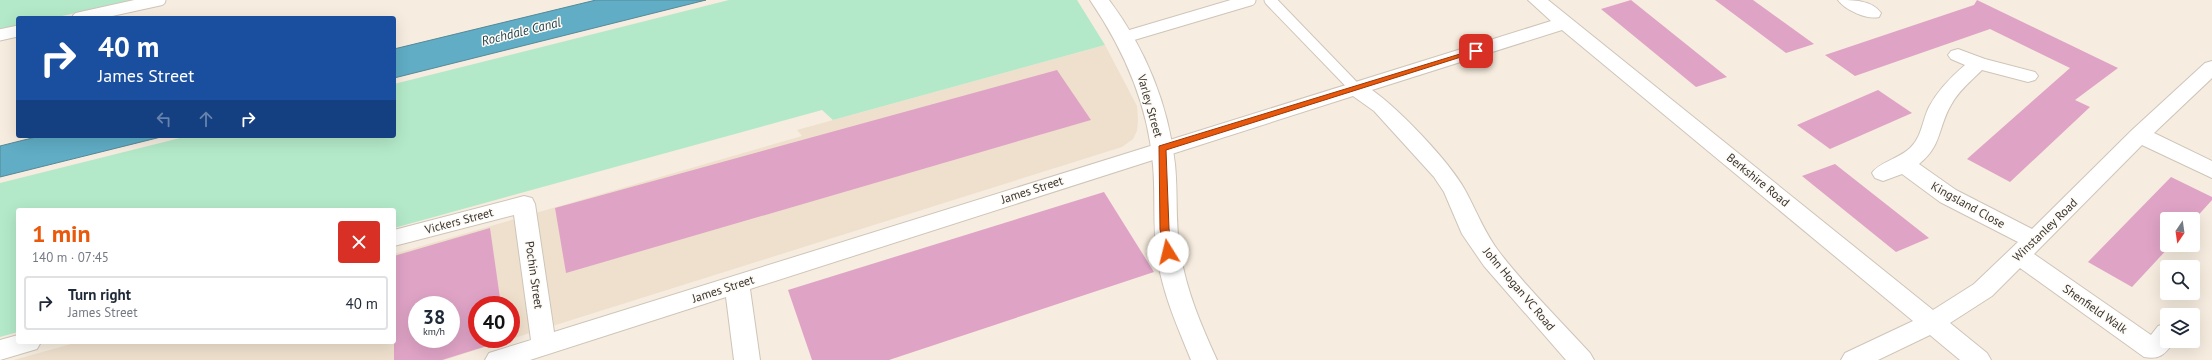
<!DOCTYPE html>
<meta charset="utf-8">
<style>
:root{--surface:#fff;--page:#f6f6f7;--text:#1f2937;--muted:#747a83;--line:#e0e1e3;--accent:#ea580c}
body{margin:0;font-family:"PT Sans",sans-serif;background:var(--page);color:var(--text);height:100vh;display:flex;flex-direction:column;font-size:15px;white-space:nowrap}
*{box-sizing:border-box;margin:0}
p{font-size:13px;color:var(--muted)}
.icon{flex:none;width:22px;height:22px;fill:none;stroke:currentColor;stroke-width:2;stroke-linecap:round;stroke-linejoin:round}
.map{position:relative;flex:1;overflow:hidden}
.drawer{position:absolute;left:16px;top:208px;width:380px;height:136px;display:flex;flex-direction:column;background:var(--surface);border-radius:4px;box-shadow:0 4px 16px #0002}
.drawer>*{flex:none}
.hud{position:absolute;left:16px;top:16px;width:380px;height:122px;border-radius:4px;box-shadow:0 4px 16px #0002;background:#1a4fa0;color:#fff;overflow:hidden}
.needle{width:26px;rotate:193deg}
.controls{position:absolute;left:2160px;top:212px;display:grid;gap:8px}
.controls a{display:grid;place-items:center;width:40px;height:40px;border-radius:4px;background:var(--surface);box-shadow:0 4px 16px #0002;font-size:20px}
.speed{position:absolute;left:408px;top:296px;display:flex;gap:8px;font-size:20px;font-weight:700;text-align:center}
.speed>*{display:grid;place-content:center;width:52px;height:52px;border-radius:50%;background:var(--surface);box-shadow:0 4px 16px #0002;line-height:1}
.speed small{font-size:10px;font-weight:400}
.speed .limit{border:6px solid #d22;background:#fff;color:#111}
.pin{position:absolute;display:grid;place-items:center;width:34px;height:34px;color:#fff;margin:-17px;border-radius:8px;box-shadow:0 2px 6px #0006}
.me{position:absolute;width:44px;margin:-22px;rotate:351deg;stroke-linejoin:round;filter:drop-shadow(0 0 3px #0008)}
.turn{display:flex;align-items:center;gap:14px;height:84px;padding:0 16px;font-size:18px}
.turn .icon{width:52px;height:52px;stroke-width:2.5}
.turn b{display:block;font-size:28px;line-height:34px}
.lanes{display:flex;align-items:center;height:38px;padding:0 16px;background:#0003;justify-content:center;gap:20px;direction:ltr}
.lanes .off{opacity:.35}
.round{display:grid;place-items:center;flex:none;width:42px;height:42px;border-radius:4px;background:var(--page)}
.summary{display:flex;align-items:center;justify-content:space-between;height:68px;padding:0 16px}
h1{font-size:24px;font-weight:700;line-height:30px;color:var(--accent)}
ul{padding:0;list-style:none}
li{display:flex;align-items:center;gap:12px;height:54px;margin:0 8px 6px;padding:0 8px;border:2px solid var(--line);border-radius:4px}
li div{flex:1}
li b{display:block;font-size:15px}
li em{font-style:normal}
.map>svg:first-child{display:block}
.built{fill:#efe0cd;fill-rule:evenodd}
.green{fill:#b3e9c8}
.water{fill:#60adc5;stroke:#548998}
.building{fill:#dfa3c6;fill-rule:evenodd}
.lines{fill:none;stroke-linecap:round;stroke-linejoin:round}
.service-casing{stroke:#cec5b8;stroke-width:13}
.minor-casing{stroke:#cec5b8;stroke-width:2}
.tertiary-casing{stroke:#cec5b8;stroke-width:2}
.service{stroke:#fff;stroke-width:11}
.minor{fill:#fff;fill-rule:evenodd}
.tertiary{fill:#fff;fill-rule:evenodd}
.route{fill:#ea580c;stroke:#983908}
.labels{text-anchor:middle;stroke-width:3;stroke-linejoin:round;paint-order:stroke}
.street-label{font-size:12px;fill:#38342f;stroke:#fefaf5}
.water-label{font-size:13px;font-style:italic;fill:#1b3f4b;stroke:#fefaf5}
</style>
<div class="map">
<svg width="2212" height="360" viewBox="0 0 2212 360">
<rect width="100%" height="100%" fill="#f6ecdf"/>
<path class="built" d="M 1105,45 L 1137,106 L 1138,120 L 1137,131 L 1133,139 L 1122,147 L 511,339 L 511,305 L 477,305 L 477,339 L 510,339 L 444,360 L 14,360 L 78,342 L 394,342 L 394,254 L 802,136 L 797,130 ZM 417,305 L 451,305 L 451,339 L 417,339 Z"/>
<g class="green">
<polygon points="0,0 135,0 53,18 18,18 18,26 0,30"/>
<polygon points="729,0 1077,0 1105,45 833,120 822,110 394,228 394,210 18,210 18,332 0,337 0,183 188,136 394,136 394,84"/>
</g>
<g class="water">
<polygon points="596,0 706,0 394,78 394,49"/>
<polygon points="40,136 165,136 0,177 0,146"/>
</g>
<g class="building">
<polygon points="1631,0 1727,77 1696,87 1601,9"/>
<polygon points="1715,0 1753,0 1814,44 1786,53"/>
<polygon points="1977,0 2118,68 2075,100 2090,107 2010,182 1967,159 2070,68 1990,29 1855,76 1825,55 1974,5"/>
<polygon points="1057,70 1091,120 566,273 555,208"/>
<polygon points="1878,90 1912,113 1830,149 1797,125"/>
<polygon points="1835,164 1929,238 1896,252 1802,176"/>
<polygon points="2171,177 2212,197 2212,200 2193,221 2193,219 2167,219 2167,245 2171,245 2132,287 2088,262"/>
<polygon points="1104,192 1154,272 889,360 812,360 788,290"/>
<path d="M 490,228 L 501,305 L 477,305 L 477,339 L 506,340 L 442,360 L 394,360 L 394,256 ZM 417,305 L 451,305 L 451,339 L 417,339 Z"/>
</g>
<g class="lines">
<defs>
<g id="service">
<polyline points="1270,0 1356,89"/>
<polyline points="78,18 160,0"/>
<polyline points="0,35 18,31"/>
<polyline points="1125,37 1250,0"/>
</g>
<g id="minor">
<path d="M 1528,0 L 1548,0 L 1933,310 L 1974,284 L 2018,242 L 1940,202 L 1902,174 L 1883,181 L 1875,178 L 1872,173 C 1878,163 1900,158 1910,148 C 1922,137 1922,121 1929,107 C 1938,90 1951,77 1965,65 L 1951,59 L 1948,55 L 1951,51 L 1958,49 L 1985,59 L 2035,72 L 2038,76 L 2035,80 L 2028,82 L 1982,70 C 1971,81 1958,91 1951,105 C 1938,127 1942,146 1919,164 L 1956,190 L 2032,229 L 2132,130 L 2205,63 L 2212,61 L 2212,78 L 2154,133 L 2212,161 L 2212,178 L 2142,145 L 2034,254 L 2151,335 L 2158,326 L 2167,323 L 2167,341 L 2175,341 C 2165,353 2162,360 2144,357 L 2020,268 L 1992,296 L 1950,323 L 1987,353 L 1991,360 L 1960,360 L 1930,335 L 1878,360 L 1841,360 L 1845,353 L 1913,321 L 1562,30 L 1372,90 C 1399,109 1449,161 1465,190 C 1477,212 1485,234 1500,253 C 1527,288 1560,320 1590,353 L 1594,360 L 1566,360 L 1484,266 L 1462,234 L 1444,192 L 1434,177 L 1374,111 L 1353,96 L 750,289 L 760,360 L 734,360 L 726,297 L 530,360 L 485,360 L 489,353 L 531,340 L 514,215 L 394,246 L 394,230 L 524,196 L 532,198 L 535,204 L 554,332 L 1551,21 Z"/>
<path d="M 1838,0 C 1853,0 1872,0 1881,13 L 1879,17 C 1867,20 1845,10 1838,0 Z"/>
<polygon points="18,335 18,342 41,342 37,349 0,360 0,340"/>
</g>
<path id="tertiary" d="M 1090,0 L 1109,0 C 1145,48 1168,103 1175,164 C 1178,193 1175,222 1180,251 C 1186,290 1201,325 1217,360 L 1191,360 C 1178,328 1164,297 1158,262 C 1152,230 1156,198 1153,165 C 1148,104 1124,50 1090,0 Z"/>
</defs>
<use href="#service" class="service-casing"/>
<use href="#minor" class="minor-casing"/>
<use href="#tertiary" class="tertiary-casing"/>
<use href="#service" class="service"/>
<use href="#minor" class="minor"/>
<use href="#tertiary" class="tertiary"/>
</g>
<polygon class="route" points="1473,50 1480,51 1166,150 1169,229 1173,252 1171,254 1164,254 1160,229 1159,146"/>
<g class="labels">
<g class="street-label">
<text transform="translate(1150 106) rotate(74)" y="4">Varley Street</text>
<text transform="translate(1758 180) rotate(39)" y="4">Berkshire Road</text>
<text transform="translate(1032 190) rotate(-18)" y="4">James Street</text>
<text transform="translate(1968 205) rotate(29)" y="4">Kingsland Close</text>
<text transform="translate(459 221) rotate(-15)" y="4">Vickers Street</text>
<text transform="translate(2045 230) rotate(-44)" y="4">Winstanley Road</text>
<text transform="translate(534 275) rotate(82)" y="4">Pochin Street</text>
<text transform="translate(723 289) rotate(-18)" y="4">James Street</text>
<text transform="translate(1519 289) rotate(50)" y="4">John Hogan VC Road</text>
<text transform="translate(2095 309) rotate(35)" y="4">Shenfield Walk</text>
</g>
<g class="water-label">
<text transform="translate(521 31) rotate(-14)" y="5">Rochdale Canal</text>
</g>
</g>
</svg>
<div class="controls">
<a><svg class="needle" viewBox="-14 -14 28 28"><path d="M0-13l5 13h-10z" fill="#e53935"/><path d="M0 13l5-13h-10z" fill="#747a83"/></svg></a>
<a><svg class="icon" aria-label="search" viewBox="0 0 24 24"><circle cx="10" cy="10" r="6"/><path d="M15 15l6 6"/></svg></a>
<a><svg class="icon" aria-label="layers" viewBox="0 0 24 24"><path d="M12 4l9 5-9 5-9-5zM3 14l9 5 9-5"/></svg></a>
</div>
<div class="speed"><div>38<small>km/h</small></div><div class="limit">40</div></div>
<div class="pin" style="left:1476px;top:51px;background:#d93025"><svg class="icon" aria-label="arrive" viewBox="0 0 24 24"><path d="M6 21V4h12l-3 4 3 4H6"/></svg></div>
<svg class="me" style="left:1168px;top:252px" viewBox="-20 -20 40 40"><circle r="19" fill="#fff"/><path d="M0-13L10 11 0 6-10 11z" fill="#ea580c"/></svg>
<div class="hud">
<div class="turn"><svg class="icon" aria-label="right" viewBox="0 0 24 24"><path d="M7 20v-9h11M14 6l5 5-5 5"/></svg><div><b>40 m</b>James Street</div></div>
<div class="lanes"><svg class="icon off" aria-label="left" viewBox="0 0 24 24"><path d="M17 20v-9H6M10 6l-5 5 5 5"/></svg><svg class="icon off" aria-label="ahead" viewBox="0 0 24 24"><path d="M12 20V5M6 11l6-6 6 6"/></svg><svg class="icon" aria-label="right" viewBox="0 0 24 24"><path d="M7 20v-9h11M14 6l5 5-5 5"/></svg></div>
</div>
<section class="drawer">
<div class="summary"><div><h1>1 min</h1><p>140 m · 07:45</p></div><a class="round" style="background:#d93025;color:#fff"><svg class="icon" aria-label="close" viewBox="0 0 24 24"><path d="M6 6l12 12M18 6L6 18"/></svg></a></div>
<ul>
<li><svg class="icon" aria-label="right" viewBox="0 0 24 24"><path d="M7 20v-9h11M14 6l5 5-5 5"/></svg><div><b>Turn right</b><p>James Street</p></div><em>40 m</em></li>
</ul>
</section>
</div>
